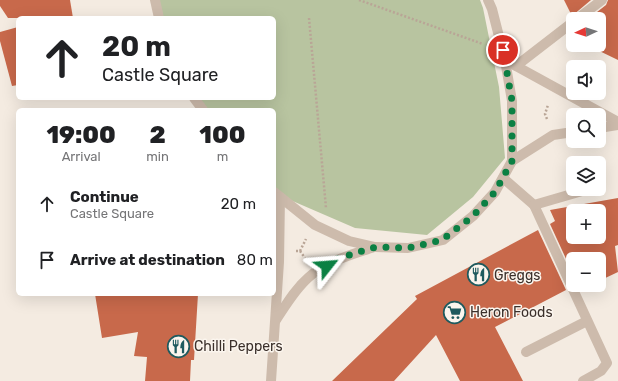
<!DOCTYPE html>
<meta charset="utf-8">
<style>
:root{--surface:#fff;--page:#f2f2f2;--text:#202124;--muted:#757577}
body{margin:0;font-family:Rubik,sans-serif;background:var(--page);color:var(--text);height:100vh;display:flex;flex-direction:column;font-size:15px;white-space:nowrap}
*{box-sizing:border-box;margin:0}
p{font-size:13px;color:var(--muted)}
.icon{flex:none;width:22px;height:22px;fill:none;stroke:currentColor;stroke-width:2;stroke-linecap:round;stroke-linejoin:round}
.map{position:relative;flex:1;overflow:hidden}
.side{position:absolute;left:16px;top:108px;width:260px;height:188px;display:flex;flex-direction:column;background:var(--surface);border-radius:6px;box-shadow:0 4px 16px #0002}
.side>*{flex:none}
.banner{position:absolute;left:16px;top:16px;width:260px;height:84px;border-radius:6px;box-shadow:0 4px 16px #0002;background:#fff;color:var(--text);overflow:hidden}
.needle{width:26px;rotate:266deg}
.controls{position:absolute;left:566px;top:12px;display:grid;gap:8px}
.controls a{display:grid;place-items:center;width:40px;height:40px;border-radius:6px;background:var(--surface);box-shadow:0 4px 16px #0002;font-size:20px}
.pin{position:absolute;display:grid;place-items:center;width:34px;height:34px;color:#fff;margin:-17px;border:2px solid #fff;border-radius:50%;box-shadow:0 1px 4px #0007}
.me{position:absolute;width:44px;margin:-22px;rotate:62deg;stroke-linejoin:round;filter:drop-shadow(0 0 3px #0008)}
.turn{display:flex;align-items:center;gap:14px;height:84px;padding:0 20px;font-size:18px}
.turn .icon{width:52px;height:52px;stroke-width:2.5}
.turn b{display:block;font-size:28px;line-height:34px}
.eta{display:flex;justify-content:space-evenly;align-items:center;height:68px;text-align:center}
.eta b{font-size:24px;font-weight:800;line-height:28px}
ul{padding:0;list-style:none}
li{display:flex;align-items:center;gap:12px;height:56px;padding:0 20px}
li div{flex:1}
li b{display:block;font-size:15px}
li em{font-style:normal}
.map>svg:first-child{display:block}
.green{fill:#b8c4a0}
.building{fill:#c8694b;fill-rule:evenodd}
.lines{fill:none;stroke-linecap:round;stroke-linejoin:round}
.path{stroke:#b9a596;stroke-width:2.5;stroke-dasharray:2 2;stroke-linecap:butt}
.minor{stroke:#cdbbac;stroke-width:10}
.route{stroke:#0b8043;stroke-width:7;stroke-dasharray:0 12.6}
.labels{text-anchor:middle;stroke-width:3;stroke-linejoin:round;paint-order:stroke}
.poi-label{font-size:14px;fill:#3b302b;stroke:#fbf5ee;text-anchor:start}
</style>
<div class="map">
<svg width="618" height="381" viewBox="0 0 618 381">
<rect width="100%" height="100%" fill="#f4ebe1"/>
<polygon class="green" points="157,0 480,0 483,8 499,87 505,158 473,197 427,235 355,228 281,196 274,189 274,110 206,110 197,98 274,98 274,18 162,18"/>
<g class="building">
<polygon points="0,0 70,0 73,18 8,18 0,6"/>
<polygon points="564,0 591,0 572,16"/>
<polygon points="608,0 618,0 618,60 587,45 599,45 599,19 588,19 606,5"/>
<polygon points="18,27 18,85 12,86 0,41 0,32"/>
<path d="M 618,198 L 618,245 L 615,246 L 618,272 L 599,281 L 599,259 L 573,259 L 573,274 L 550,224 L 555,221 L 550,210 ZM 573,211 L 599,211 L 599,237 L 573,237 Z"/>
<polygon points="538,230 566,290 495,327 523,381 460,381 436,335 394,381 332,381 417,299 415,296"/>
<polygon points="95,294 198,294 194,360 191,360 190,381 145,381 147,357 134,356 138,332 102,338"/>
</g>
<g class="lines">
<g class="path">
<polyline points="359,0 483,44"/>
<polyline points="309,18 326,208"/>
<polyline points="547,119 545,114 548,105"/>
<polyline points="296,251 300,251 305,258"/>
<polyline points="300,251 306,239"/>
</g>
<g class="minor">
<polyline points="155,0 159,18"/>
<polyline points="577,19 602,0"/>
<polyline points="505,60 618,122"/>
<polyline points="516,66 573,22"/>
<polyline points="194,98 203,110"/>
<polyline points="599,128 618,125"/>
<polyline points="512,161 553,135 573,132"/>
<polyline points="503,178 534,205 607,363 601,371 583,381"/>
<polyline points="274,192 315,225 349,241 375,247 408,248 443,240 473,216 495,192 512,161 512,101 505,60 492,9 488,0"/>
<polyline points="534,205 589,189"/>
<path d="M 276,320 C 286,305 295,289 309,277 C 327,261 351,255 374,247"/>
<polyline points="526,352 587,321"/>
<polyline points="271,381 279,262 280,197"/>
</g>
</g>
<g class="lines">
<polyline class="route" points="327,266 339,258 376,247 408,248 442,240 473,216 495,192 512,161 512,101 503,50"/>
</g>
<defs>
<symbol id="restaurant-ring" viewBox="-11 -11 22 22"><circle r="9.5" fill="#fbf5ee" stroke="#1f5a5e" stroke-width="1.5"/><path d="M-5-6h1v4h1v-4h1v4h1v-4h1v5L-1.5 .5V6h-2V.5L-5-1ZM5-6V6H3V1.5H1.5Q1.5-4 5-6Z" fill="#1f5a5e"/></symbol>
<symbol id="supermarket-ring" viewBox="-11 -11 22 22"><circle r="9.5" fill="#fbf5ee" stroke="#1f5a5e" stroke-width="1.5"/><path d="M-6-5.5h2.5l.6 2H6L4.5 2H-2.5L-4.4-4H-6ZM-1.5 3.2a1.3 1.3 0 1 0 .1 0ZM3 3.2a1.3 1.3 0 1 0 .1 0Z" fill="#1f5a5e"/></symbol>
</defs>
<g fill-rule="evenodd">
<use href="#restaurant-ring" x="466" y="262" width="25" height="25"/>
<use href="#supermarket-ring" x="442" y="300" width="25" height="25"/>
<use href="#restaurant-ring" x="166" y="334" width="25" height="25"/>
</g>
<g class="labels">
<g class="poi-label">
<text x="494" y="280">Greggs</text>
<text x="470" y="317">Heron Foods</text>
<text x="194" y="351">Chilli Peppers</text>
</g>
</g>
</svg>
<div class="controls">
<a><svg class="needle" viewBox="-14 -14 28 28"><path d="M0-13l5 13h-10z" fill="#e53935"/><path d="M0 13l5-13h-10z" fill="#757577"/></svg></a>
<a><svg class="icon" aria-label="sound" viewBox="0 0 24 24"><path d="M4 9h4l5-4v14l-5-4H4zM17 9q2 3 0 6"/></svg></a>
<a><svg class="icon" aria-label="search" viewBox="0 0 24 24"><circle cx="10" cy="10" r="6"/><path d="M15 15l6 6"/></svg></a>
<a><svg class="icon" aria-label="layers" viewBox="0 0 24 24"><path d="M12 4l9 5-9 5-9-5zM3 14l9 5 9-5"/></svg></a>
<a>+</a>
<a>−</a>
</div>
<div class="pin" style="left:503px;top:50px;background:#d93025"><svg class="icon" aria-label="arrive" viewBox="0 0 24 24"><path d="M6 21V4h12l-3 4 3 4H6"/></svg></div>
<svg class="me" style="left:327px;top:266px" viewBox="-20 -20 40 40"><path d="M0-17L14 15 0 8-14 15z" fill="#0b8043" stroke="#fff" stroke-width="4"/></svg>
<div class="banner">
<div class="turn"><svg class="icon" aria-label="ahead" viewBox="0 0 24 24"><path d="M12 20V5M6 11l6-6 6 6"/></svg><div><b>20 m</b>Castle Square</div></div>
</div>
<section class="side">
<div class="eta">
<div><b>19:00</b><p>Arrival</p></div>
<div><b>2</b><p>min</p></div>
<div><b>100</b><p>m</p></div>
</div>
<ul>
<li><svg class="icon" aria-label="ahead" viewBox="0 0 24 24"><path d="M12 20V5M6 11l6-6 6 6"/></svg><div><b>Continue</b><p>Castle Square</p></div><em>20 m</em></li>
<li><svg class="icon" aria-label="arrive" viewBox="0 0 24 24"><path d="M6 21V4h12l-3 4 3 4H6"/></svg><div><b>Arrive at destination</b></div><em>80 m</em></li>
</ul>
</section>
</div>
